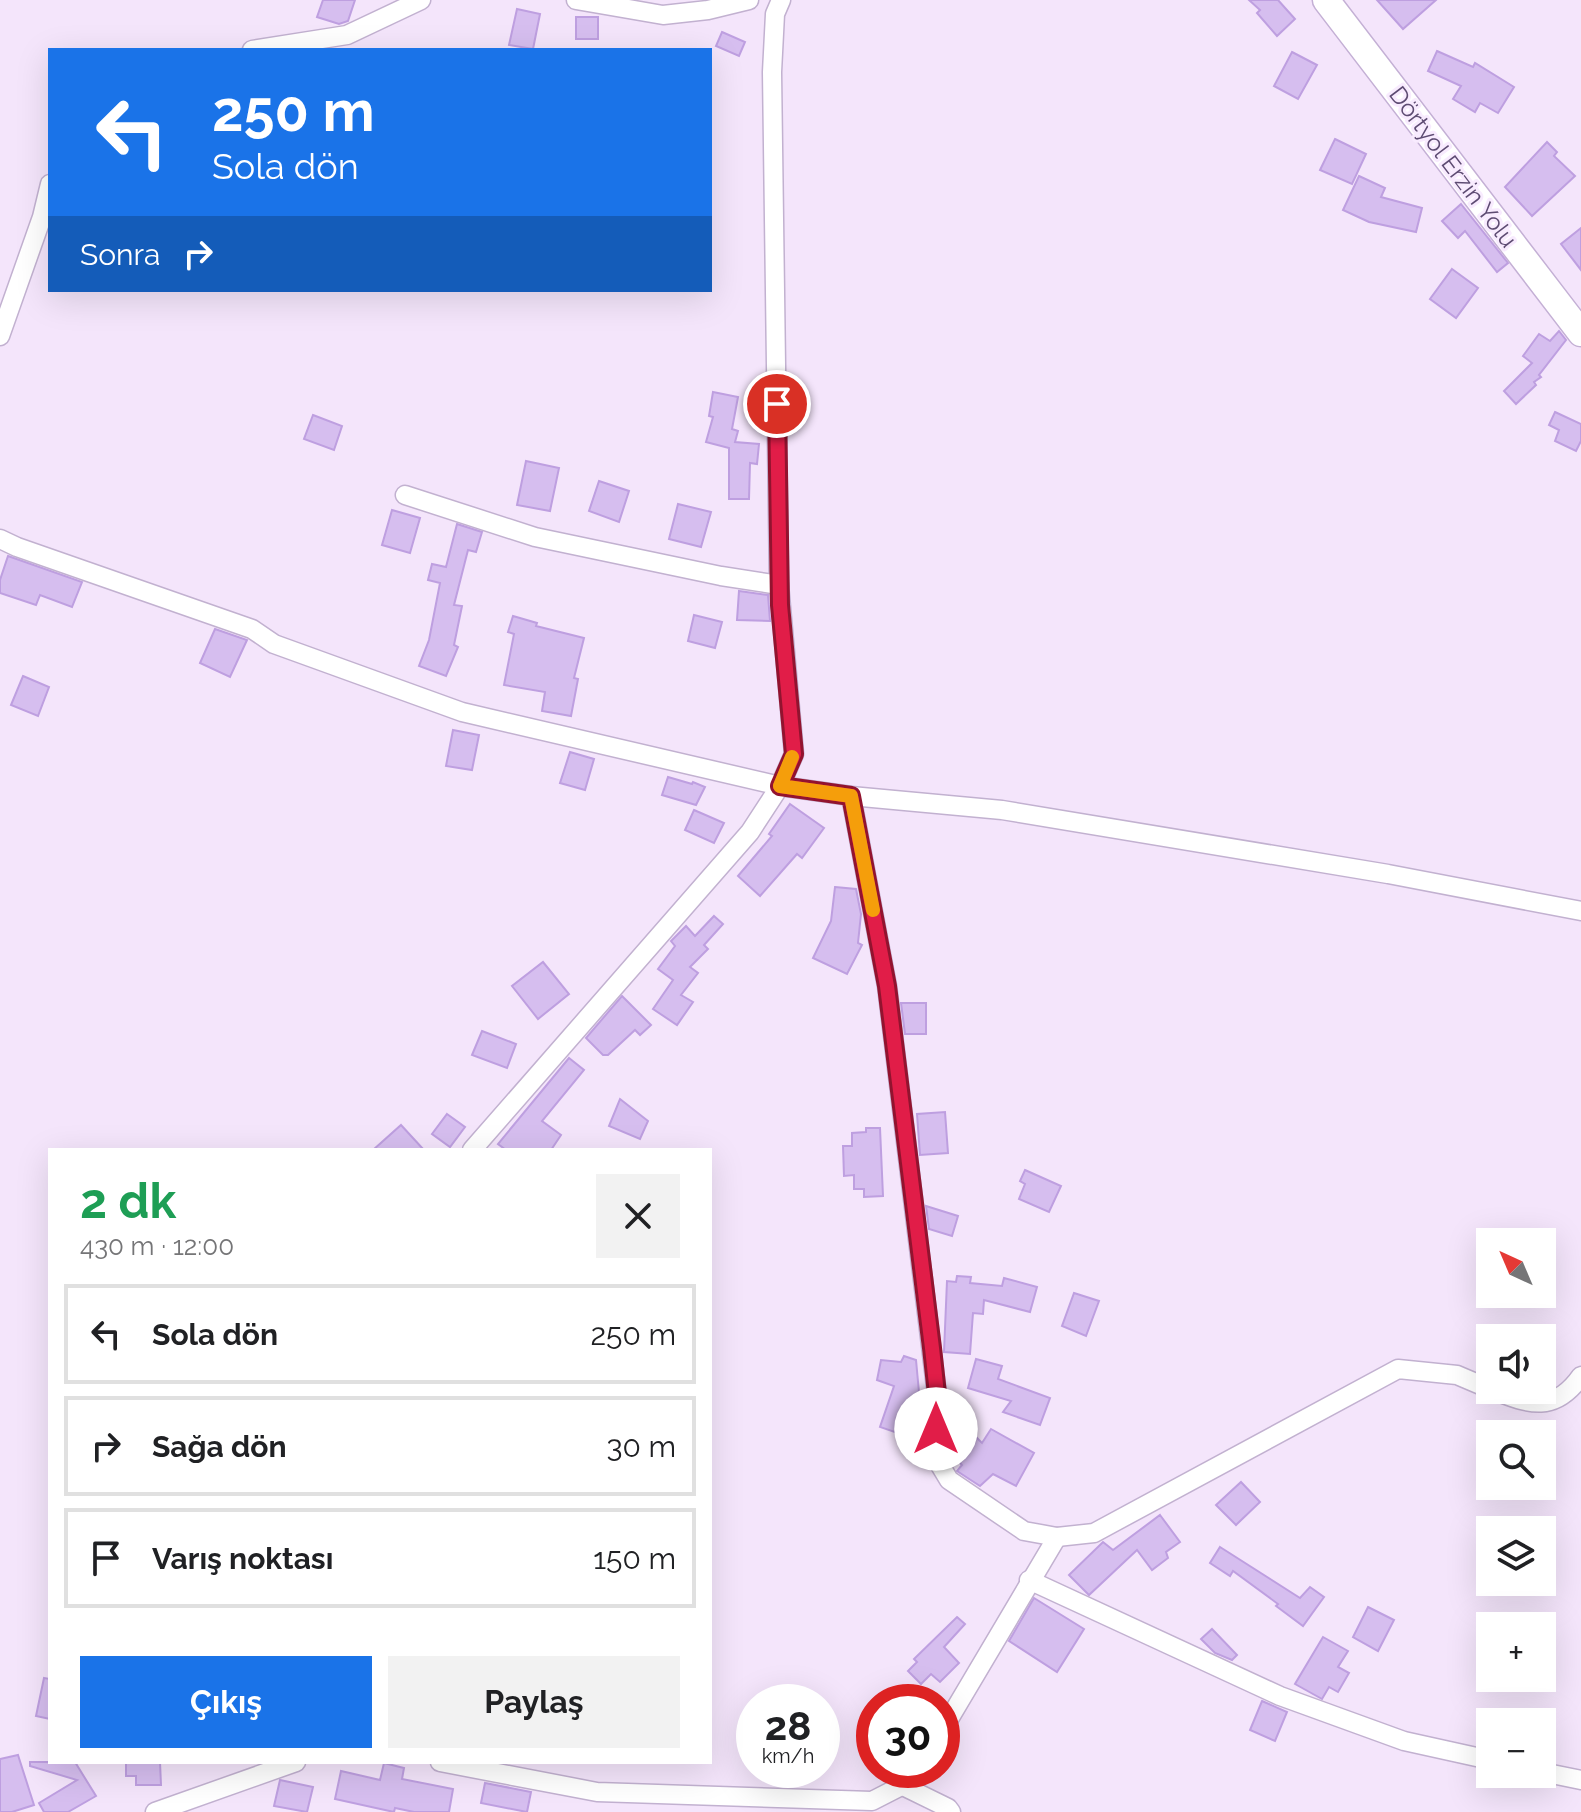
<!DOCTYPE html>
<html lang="tr">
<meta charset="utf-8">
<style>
:root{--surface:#fff;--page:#f2f2f2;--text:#202124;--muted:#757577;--line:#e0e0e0;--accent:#1a73e8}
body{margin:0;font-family:Raleway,sans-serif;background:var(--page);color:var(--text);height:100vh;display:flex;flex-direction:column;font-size:30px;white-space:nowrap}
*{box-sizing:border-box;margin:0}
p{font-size:26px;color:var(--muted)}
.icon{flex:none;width:44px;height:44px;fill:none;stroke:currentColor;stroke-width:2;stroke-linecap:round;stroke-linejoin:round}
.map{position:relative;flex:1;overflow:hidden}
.details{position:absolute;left:48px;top:1148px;width:664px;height:616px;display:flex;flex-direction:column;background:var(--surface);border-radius:0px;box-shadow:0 8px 32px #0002}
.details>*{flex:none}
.banner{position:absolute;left:48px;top:48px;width:664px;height:244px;border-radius:0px;box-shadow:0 8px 32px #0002;background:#1a73e8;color:#fff;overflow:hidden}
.needle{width:52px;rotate:316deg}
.fabs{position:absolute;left:1476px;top:1228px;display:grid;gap:16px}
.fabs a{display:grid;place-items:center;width:80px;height:80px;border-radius:0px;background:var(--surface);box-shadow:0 8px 32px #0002;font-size:40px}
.speed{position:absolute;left:736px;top:1684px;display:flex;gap:16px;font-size:40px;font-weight:700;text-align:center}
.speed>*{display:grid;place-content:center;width:104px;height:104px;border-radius:50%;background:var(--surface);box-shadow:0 8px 32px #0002;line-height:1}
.speed small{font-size:20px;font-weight:400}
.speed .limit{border:12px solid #d22;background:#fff;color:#111}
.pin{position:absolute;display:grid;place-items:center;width:68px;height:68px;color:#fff;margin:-34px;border:4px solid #fff;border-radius:50%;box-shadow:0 2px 8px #0007}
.me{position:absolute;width:88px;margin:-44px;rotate:0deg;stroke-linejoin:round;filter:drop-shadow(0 0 6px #0008)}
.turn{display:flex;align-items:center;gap:28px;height:168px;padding:0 32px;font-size:36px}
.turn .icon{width:104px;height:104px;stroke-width:2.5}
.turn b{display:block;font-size:56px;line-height:68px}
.then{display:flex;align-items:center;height:76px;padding:0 32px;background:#0003;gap:16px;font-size:30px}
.round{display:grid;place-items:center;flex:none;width:84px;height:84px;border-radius:0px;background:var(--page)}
.overview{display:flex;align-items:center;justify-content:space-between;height:136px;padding:0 32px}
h1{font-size:48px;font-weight:700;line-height:60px;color:#1e9e55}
.action{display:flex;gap:16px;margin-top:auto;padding:16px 32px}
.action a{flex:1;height:92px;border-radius:0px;background:var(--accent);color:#fff;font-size:32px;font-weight:700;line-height:92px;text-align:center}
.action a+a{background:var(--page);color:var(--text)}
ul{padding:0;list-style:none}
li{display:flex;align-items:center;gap:24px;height:100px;margin:0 16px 12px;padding:0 16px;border:4px solid var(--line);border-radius:0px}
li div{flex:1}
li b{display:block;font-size:30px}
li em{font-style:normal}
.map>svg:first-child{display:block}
.building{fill:#d6beef;stroke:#be9fe0;stroke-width:2}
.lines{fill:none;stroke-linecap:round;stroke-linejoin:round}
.street-casing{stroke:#c2b1d0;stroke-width:21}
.secondary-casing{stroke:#c4b0d5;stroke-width:29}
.street{stroke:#fff;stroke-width:18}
.secondary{stroke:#fff;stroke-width:26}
.route-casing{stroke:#92132f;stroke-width:20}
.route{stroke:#e11d48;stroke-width:14}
.slow{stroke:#f59e0b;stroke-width:14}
.labels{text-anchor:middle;stroke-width:6;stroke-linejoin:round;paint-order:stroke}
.street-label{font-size:24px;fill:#5d4b72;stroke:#f8ebfe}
</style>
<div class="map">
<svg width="1581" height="1812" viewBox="0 0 1581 1812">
<rect width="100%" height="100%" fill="#f4e5fb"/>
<g class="building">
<polygon points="323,0 355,0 348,21 339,24 317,17"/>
<polygon points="1249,0 1278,0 1295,19 1277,36 1257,13 1260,10"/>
<polygon points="1377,0 1436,0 1403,29"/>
<polygon points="517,9 540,14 533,49 509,45"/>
<rect x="576" y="17" width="22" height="22"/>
<polygon points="722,32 745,42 739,56 716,46"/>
<polygon points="1437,51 1473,67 1475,63 1514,87 1498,113 1480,103 1475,112 1453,99 1461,86 1428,71"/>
<polygon points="1292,52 1317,65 1298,99 1274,86"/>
<polygon points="1335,139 1366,154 1352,184 1320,170"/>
<polygon points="1547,142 1557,152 1554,156 1575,176 1532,216 1505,187"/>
<polygon points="1359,176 1385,188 1381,197 1422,208 1416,232 1369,222 1343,210"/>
<polygon points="1461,204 1508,263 1497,272 1465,231 1458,238 1442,221"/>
<polygon points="1581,228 1581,270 1561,244"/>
<polygon points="1452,269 1478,288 1456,318 1430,299"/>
<polygon points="1559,331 1566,340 1539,375 1541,377 1534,382 1536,385 1516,404 1504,391 1532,363 1523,356 1539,334 1550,341"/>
<polygon points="713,392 738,397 732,429 738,431 735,442 759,444 757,464 750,463 749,499 729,499 729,448 706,442 713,417 709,416"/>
<polygon points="1555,412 1581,424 1581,441 1576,451 1555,441 1559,430 1549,425"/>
<polygon points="313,415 342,426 334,450 304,439"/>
<polygon points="526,461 559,468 550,511 517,505"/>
<polygon points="599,481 629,491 619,522 589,511"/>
<polygon points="678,504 711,512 701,547 669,539"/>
<polygon points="392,510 420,518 410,553 382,545"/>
<polygon points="457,524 482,532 476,552 468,550 454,605 462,606 454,645 458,647 446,676 419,666 429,640 440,583 428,580 432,564 446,567"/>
<polygon points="8,556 82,582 72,607 40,595 36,605 0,593 0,580"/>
<polygon points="739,591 768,595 770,621 737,620"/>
<polygon points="694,615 722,622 715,648 688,641"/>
<polygon points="513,616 537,623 536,626 584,638 574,678 578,679 571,716 542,711 545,692 504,685 514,634 508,632"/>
<polygon points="215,629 247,640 230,677 200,663"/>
<polygon points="23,676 49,687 38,716 11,705"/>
<polygon points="453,730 479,735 472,770 446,766"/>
<polygon points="570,752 594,759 585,790 560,783"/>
<polygon points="668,777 692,784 693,782 705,787 696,805 662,795"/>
<polygon points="790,804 824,828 802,858 797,854 760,896 738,876 772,836 769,834"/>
<polygon points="694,810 724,823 714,843 685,830"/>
<polygon points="835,887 856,889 861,914 858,943 862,945 847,974 813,958 831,921"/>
<polygon points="714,916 723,924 704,945 708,949 690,967 698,973 681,995 693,1002 677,1025 653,1009 673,980 658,969 675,946 671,941 686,926 695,936"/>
<polygon points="543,962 569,994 538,1019 512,986"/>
<polygon points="622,996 651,1025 640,1035 635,1030 608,1055 603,1055 586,1038"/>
<polygon points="901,1003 926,1003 926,1034 905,1034"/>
<polygon points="482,1031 516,1044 507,1068 472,1055"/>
<polygon points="569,1058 584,1070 542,1121 561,1135 551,1150 506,1150 498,1144"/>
<polygon points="620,1099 648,1121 640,1139 609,1126"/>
<polygon points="945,1112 948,1153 920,1155 917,1114"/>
<polygon points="447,1114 465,1127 450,1147 432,1134"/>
<polygon points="401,1125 424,1150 373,1150"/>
<polygon points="866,1128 880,1128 883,1196 864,1197 864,1189 854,1189 854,1175 844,1176 843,1146 852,1146 852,1133 866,1132"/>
<polygon points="1025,1170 1061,1186 1049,1212 1019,1199 1025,1184 1020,1181"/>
<polygon points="926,1206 958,1216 952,1236 929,1229"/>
<polygon points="957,1276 971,1277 970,1283 1002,1286 1004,1278 1037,1287 1030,1312 984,1300 983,1314 973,1313 970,1354 944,1352 947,1281 956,1282"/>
<polygon points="1074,1293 1099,1301 1086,1336 1062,1326"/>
<polygon points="904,1356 916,1360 921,1414 924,1415 915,1439 880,1427 894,1386 877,1380 881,1360 901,1362"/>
<polygon points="976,1359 1002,1366 998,1379 1050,1398 1040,1425 1003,1412 1011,1401 968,1388"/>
<polygon points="991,1429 1034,1453 1016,1486 993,1474 980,1486 957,1471 962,1465 953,1456 975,1436 982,1443"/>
<polygon points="1241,1482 1260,1502 1236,1525 1216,1505"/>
<polygon points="1160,1515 1180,1542 1166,1552 1168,1558 1152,1570 1137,1550 1089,1595 1069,1575 1103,1542 1113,1550"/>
<polygon points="1220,1547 1300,1598 1310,1587 1324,1597 1303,1626 1276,1606 1278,1604 1233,1571 1230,1576 1210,1563"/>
<polygon points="1034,1598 1084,1629 1057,1672 1009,1641"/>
<polygon points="1368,1607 1394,1620 1378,1651 1353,1637"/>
<polygon points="957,1617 965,1624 944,1647 959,1663 940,1682 931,1674 921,1684 908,1671 917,1662 914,1659"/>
<polygon points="1212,1629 1237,1655 1232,1660 1215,1653 1201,1639"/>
<polygon points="1323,1637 1348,1651 1338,1667 1349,1673 1338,1692 1329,1687 1322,1699 1295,1684"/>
<polygon points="44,1678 50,1679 50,1719 36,1716"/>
<polygon points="1262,1701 1287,1712 1275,1741 1250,1730"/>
<polygon points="18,1755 34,1805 12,1812 0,1812 0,1759"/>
<polygon points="30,1762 75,1762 96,1796 68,1812 44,1812 39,1803 77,1780 30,1766"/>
<polygon points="126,1762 160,1762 161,1785 136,1785 136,1776 126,1776"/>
<polygon points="384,1763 404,1768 402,1779 453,1789 449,1812 414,1812 395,1808 394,1812 335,1799 341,1771 380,1780"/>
<polygon points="280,1780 313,1787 307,1812 274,1806"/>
<polygon points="485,1783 531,1792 527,1812 481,1803"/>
</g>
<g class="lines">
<defs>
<g id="street">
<polyline points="576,0 663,15 708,10 749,0"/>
<polyline points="252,50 347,35 421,0"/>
<polyline points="0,336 42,217 50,184"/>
<polyline points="405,495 535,537 721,576 779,585"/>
<polyline points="0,539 17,547 252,629 274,644 462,712 780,786 851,796 1002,810 1388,874 1581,911"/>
<polyline points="851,796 887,986 938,1403 934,1455 949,1480 1024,1531 1057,1537 1094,1533 1398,1369 1457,1375 1490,1389"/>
<polyline points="472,1150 750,832 780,786 794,754 779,585 772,72 775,14 781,0"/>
<path d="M 1493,1390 C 1530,1405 1555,1413 1581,1376"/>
<polyline points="1029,1580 1280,1696 1404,1741 1490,1760"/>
<polyline points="942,1731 1057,1537"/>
<polyline points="440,1762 597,1792 872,1801 917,1778 921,1770"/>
<polyline points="1542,1772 1581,1780"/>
<polyline points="903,1786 948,1808 951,1812"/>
<polyline points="155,1812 296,1762"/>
</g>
<polyline id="secondary" points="1326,0 1581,333"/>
</defs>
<use href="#street" class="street-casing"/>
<use href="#secondary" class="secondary-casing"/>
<use href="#street" class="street"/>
<use href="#secondary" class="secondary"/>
</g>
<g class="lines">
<defs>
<polyline id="route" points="777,404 780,605 794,754 780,786 851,796 887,986 932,1348 938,1403 936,1429"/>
</defs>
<use href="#route" class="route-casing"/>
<use href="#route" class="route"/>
<polyline class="slow" points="792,757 780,786 851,796 873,910"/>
</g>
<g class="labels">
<g class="street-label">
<text transform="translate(1453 167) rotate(53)" y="8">Dörtyol Erzin Yolu</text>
</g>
</g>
</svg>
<div class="fabs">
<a><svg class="needle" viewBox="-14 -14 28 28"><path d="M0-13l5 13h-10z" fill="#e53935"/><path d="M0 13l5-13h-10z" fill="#757577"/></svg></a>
<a><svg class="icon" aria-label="sound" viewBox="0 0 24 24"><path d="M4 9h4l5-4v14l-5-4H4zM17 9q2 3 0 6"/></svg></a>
<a><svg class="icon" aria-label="search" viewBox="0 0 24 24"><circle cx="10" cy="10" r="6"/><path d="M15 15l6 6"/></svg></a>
<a><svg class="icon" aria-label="layers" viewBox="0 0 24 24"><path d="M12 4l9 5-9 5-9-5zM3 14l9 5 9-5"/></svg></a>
<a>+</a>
<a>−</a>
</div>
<div class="speed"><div>28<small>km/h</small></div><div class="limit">30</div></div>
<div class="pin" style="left:777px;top:404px;background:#d93025"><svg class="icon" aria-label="arrive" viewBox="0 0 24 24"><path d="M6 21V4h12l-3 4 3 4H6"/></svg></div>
<svg class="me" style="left:936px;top:1429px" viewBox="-20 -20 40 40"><circle r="19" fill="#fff"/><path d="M0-13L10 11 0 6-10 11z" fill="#e11d48"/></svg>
<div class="banner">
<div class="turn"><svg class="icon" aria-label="left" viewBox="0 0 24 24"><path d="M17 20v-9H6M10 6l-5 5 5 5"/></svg><div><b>250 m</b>Sola dön</div></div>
<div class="then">Sonra<svg class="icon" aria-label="right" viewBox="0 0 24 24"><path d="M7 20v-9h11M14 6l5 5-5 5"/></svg></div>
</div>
<section class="details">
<div class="overview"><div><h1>2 dk</h1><p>430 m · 12:00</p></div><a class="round"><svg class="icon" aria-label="close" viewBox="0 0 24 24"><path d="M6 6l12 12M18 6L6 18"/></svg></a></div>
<ul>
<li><svg class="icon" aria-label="left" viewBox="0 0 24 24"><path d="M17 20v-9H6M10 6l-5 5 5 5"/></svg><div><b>Sola dön</b></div><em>250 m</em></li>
<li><svg class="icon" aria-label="right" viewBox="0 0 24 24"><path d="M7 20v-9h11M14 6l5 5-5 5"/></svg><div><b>Sağa dön</b></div><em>30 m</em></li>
<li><svg class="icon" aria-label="arrive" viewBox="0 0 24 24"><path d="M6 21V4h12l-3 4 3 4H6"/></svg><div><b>Varış noktası</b></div><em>150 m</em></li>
</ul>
<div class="action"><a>Çıkış</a><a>Paylaş</a></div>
</section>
</div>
